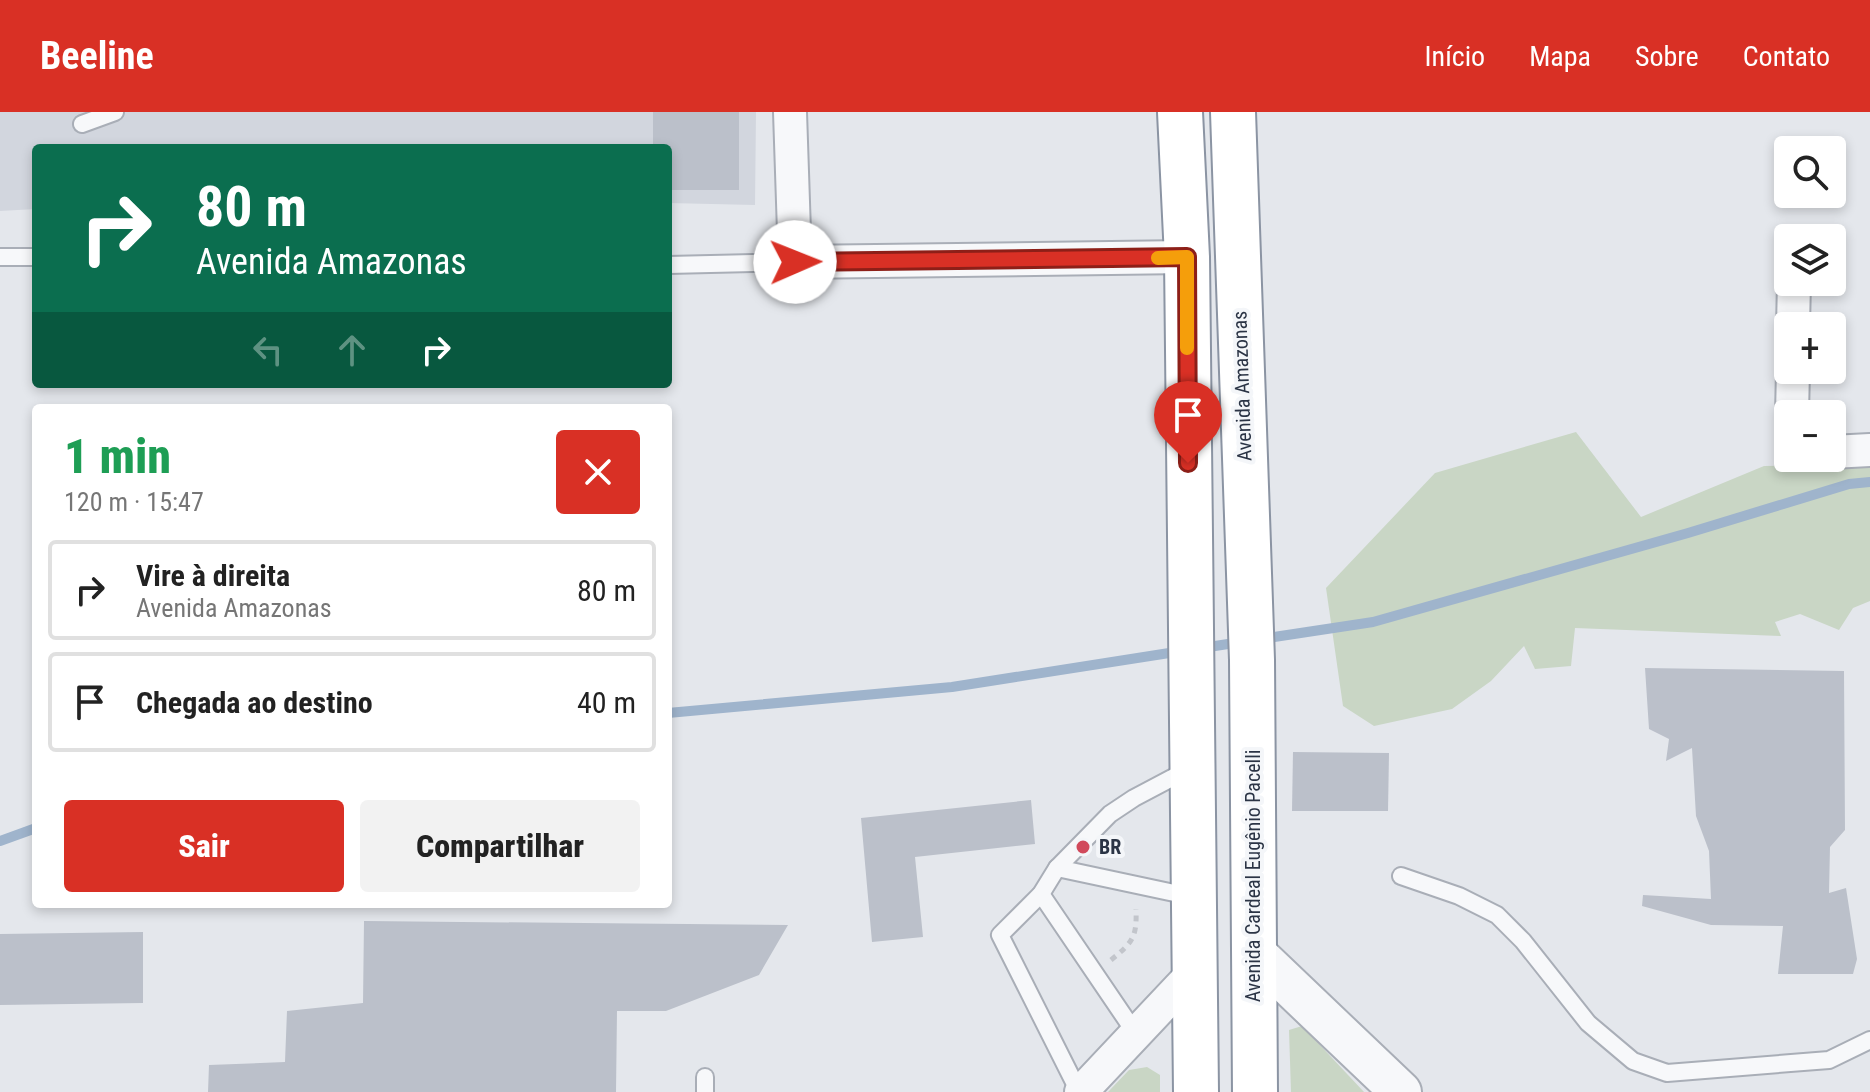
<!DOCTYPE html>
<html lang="pt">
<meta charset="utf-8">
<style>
:root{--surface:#fff;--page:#f2f2f2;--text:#222;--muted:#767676;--line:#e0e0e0;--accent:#d93025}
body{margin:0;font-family:"Roboto Condensed",sans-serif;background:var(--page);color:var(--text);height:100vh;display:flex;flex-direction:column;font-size:30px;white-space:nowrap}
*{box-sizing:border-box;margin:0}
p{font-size:26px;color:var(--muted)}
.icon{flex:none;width:44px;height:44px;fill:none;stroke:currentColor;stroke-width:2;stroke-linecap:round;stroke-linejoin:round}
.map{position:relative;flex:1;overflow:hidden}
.panel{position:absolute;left:32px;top:292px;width:640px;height:504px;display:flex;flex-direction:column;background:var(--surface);border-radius:8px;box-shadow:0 4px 12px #0003}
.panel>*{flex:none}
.hud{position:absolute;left:32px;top:32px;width:640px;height:244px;border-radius:8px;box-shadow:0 4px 12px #0003;background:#0b6e4f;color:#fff;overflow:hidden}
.fabs{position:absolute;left:1774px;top:24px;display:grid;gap:16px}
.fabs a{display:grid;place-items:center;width:72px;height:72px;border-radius:8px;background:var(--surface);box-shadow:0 4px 12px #0003;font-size:40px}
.pin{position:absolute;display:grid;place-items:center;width:68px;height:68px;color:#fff;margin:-82px -34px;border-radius:50% 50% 50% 0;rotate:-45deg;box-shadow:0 0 8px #0007}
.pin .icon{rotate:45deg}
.me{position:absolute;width:88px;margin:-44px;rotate:89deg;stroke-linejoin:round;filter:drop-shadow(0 0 6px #0008)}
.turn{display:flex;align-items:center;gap:28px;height:168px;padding:0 32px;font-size:36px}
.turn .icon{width:104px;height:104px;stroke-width:2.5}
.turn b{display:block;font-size:56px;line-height:68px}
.lanes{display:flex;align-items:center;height:76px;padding:0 32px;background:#0003;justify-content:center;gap:40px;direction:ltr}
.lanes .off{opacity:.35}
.round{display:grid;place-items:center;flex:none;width:84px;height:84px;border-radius:8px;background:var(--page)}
.overview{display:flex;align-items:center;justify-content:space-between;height:136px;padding:0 32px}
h1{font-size:48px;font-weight:800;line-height:60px;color:#1e9e55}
.primary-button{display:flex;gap:16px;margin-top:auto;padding:16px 32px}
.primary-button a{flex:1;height:92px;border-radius:8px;background:var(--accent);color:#fff;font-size:32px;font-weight:800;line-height:92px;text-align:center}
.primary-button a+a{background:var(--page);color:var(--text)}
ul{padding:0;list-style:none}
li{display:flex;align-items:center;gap:24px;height:100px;margin:0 16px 12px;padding:0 16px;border:4px solid var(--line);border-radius:8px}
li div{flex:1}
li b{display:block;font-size:30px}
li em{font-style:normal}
header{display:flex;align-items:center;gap:48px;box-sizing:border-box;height:112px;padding:0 40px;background:var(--accent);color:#fff}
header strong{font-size:38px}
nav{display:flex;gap:44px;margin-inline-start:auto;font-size:28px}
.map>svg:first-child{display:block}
.built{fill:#d2d6de}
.green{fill:#c9d6c5}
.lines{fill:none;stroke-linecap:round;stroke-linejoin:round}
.stream{stroke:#9fb4cc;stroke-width:10}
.building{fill:#bbc0ca}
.service-casing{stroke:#a9aeb7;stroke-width:20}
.minor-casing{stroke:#a9aeb7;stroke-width:36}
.tertiary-casing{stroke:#a9aeb7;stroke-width:44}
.motorway-casing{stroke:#8b94a3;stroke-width:48}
.path{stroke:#c2c5cb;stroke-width:5;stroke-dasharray:6 6;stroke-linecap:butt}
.service{stroke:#f7f8fa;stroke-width:16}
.minor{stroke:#f7f8fa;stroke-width:32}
.tertiary{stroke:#f7f8fa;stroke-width:40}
.motorway{stroke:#fff;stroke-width:44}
.route-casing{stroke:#8d1f18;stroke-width:20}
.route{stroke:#d93025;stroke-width:14}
.slow{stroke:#f59e0b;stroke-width:14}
.poi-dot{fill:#d1495b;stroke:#f4f6f9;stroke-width:3}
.labels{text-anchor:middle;stroke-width:8;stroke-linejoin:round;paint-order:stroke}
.street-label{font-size:20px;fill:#2b3445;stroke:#f4f6f9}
.poi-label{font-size:20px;font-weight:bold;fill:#2b3445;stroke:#f4f6f9;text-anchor:start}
</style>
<header>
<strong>Beeline</strong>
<nav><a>Início</a><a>Mapa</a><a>Sobre</a><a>Contato</a></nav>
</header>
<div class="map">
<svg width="1870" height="980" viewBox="0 0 1870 980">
<rect width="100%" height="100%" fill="#e4e7ec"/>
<polygon class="built" points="0,0 756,0 755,93 668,91 668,36 36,36 36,97 0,99"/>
<g class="green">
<polygon points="1576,320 1641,405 1764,354 1870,352 1870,489 1853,496 1839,518 1800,502 1775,510 1781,524 1575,516 1571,554 1535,557 1524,534 1491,569 1452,597 1374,614 1343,594 1326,476 1435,361"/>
<polygon points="1302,914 1364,980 1291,980 1289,918"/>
<polygon points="1147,955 1160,963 1160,980 1108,980 1129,958"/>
</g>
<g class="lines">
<g class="stream">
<polyline points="1261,527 1373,510 1688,421 1849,372 1870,370"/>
<polyline points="1202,536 1241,530"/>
<polyline points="668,601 952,575 1182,539"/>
<polyline points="0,729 36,716"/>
</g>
</g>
<g class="building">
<polygon points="653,0 739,0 739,78 668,78 668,36 653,36"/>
<polygon points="1645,556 1844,559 1845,718 1830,735 1829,781 1846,776 1857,847 1853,862 1778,862 1783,814 1711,813 1642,794 1643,783 1711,787 1709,739 1696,704 1692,636 1666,649 1669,627 1649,617"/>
<polygon points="1293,640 1389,641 1388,699 1292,699"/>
<polygon points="1031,688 1035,732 915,745 923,825 872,830 861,706"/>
<polygon points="364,809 788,813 759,863 666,899 617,899 616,980 208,980 209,953 285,950 287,899 363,891"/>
<polygon points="143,820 143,891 0,893 0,822"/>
</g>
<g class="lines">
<defs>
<g id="service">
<polyline points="82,12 115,0"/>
<polyline points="0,145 36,145"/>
<polyline points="668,153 795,150"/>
<polyline points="1057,756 1193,785"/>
<polyline points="1401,764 1459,784 1497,803 1523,829 1588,911 1633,949 1667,961 1829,948 1870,928"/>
<polyline points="1041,782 1136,922"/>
<polyline points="705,980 705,965"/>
<polyline points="1079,980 1000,823 1041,782 1057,756 1110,702 1134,686 1189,657"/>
</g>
<g id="minor">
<polyline points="790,0 795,150 1187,145"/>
<polyline points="1793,214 1794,170"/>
<polyline points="1792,302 1793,258"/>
<polyline points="1832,340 1870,338"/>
<polyline points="1081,980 1195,859"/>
</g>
<polyline id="tertiary" points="1254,840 1401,980"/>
<g id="motorway">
<polyline points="1180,0 1187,145 1196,980"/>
<polyline points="1233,0 1252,548 1255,980"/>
</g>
</defs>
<use href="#service" class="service-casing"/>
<use href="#minor" class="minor-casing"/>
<use href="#tertiary" class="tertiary-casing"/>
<use href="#motorway" class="motorway-casing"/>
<path class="path" d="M 1111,848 C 1133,830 1137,825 1136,797"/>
<use href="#service" class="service"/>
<use href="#minor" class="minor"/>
<use href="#tertiary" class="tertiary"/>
<use href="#motorway" class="motorway"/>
</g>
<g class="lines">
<defs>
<polyline id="route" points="795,150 1187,145 1188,351"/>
</defs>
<use href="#route" class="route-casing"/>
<use href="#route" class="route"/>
<polyline class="slow" points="1158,146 1187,145 1187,236"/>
</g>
<circle class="poi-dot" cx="1083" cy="735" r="8"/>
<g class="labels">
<g class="street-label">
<text transform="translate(1242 274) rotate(-92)" y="7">Avenida Amazonas</text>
<text transform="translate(1253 764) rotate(-90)" y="7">Avenida Cardeal Eugênio Pacelli</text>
</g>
<g class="poi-label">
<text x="1099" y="742">BR</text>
</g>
</g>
</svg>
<div class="fabs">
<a><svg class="icon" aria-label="search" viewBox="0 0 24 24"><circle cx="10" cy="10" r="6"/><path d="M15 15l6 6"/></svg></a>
<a><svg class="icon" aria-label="layers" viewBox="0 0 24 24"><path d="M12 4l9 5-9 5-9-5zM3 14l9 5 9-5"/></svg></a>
<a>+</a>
<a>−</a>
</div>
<div class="pin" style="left:1188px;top:351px;background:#d93025"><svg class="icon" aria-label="arrive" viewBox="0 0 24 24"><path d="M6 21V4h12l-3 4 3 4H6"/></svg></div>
<svg class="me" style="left:795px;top:150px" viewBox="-20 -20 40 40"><circle r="19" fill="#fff"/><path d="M0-13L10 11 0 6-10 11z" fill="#d93025"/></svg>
<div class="hud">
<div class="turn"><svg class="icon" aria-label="right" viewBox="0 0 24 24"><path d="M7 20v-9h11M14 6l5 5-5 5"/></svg><div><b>80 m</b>Avenida Amazonas</div></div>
<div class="lanes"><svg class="icon off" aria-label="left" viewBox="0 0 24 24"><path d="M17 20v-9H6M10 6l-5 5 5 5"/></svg><svg class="icon off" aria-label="ahead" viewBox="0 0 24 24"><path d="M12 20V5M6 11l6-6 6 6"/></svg><svg class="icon" aria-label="right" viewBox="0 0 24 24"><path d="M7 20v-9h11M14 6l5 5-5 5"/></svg></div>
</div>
<section class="panel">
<div class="overview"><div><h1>1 min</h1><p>120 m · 15:47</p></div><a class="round" style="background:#d93025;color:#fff"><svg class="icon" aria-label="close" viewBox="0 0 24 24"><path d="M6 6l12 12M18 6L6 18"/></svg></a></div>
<ul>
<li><svg class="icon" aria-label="right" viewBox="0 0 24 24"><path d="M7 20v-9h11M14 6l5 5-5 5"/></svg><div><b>Vire à direita</b><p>Avenida Amazonas</p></div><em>80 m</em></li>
<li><svg class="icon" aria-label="arrive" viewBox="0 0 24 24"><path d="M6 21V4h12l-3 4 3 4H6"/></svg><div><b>Chegada ao destino</b></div><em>40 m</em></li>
</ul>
<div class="primary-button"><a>Sair</a><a>Compartilhar</a></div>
</section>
</div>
